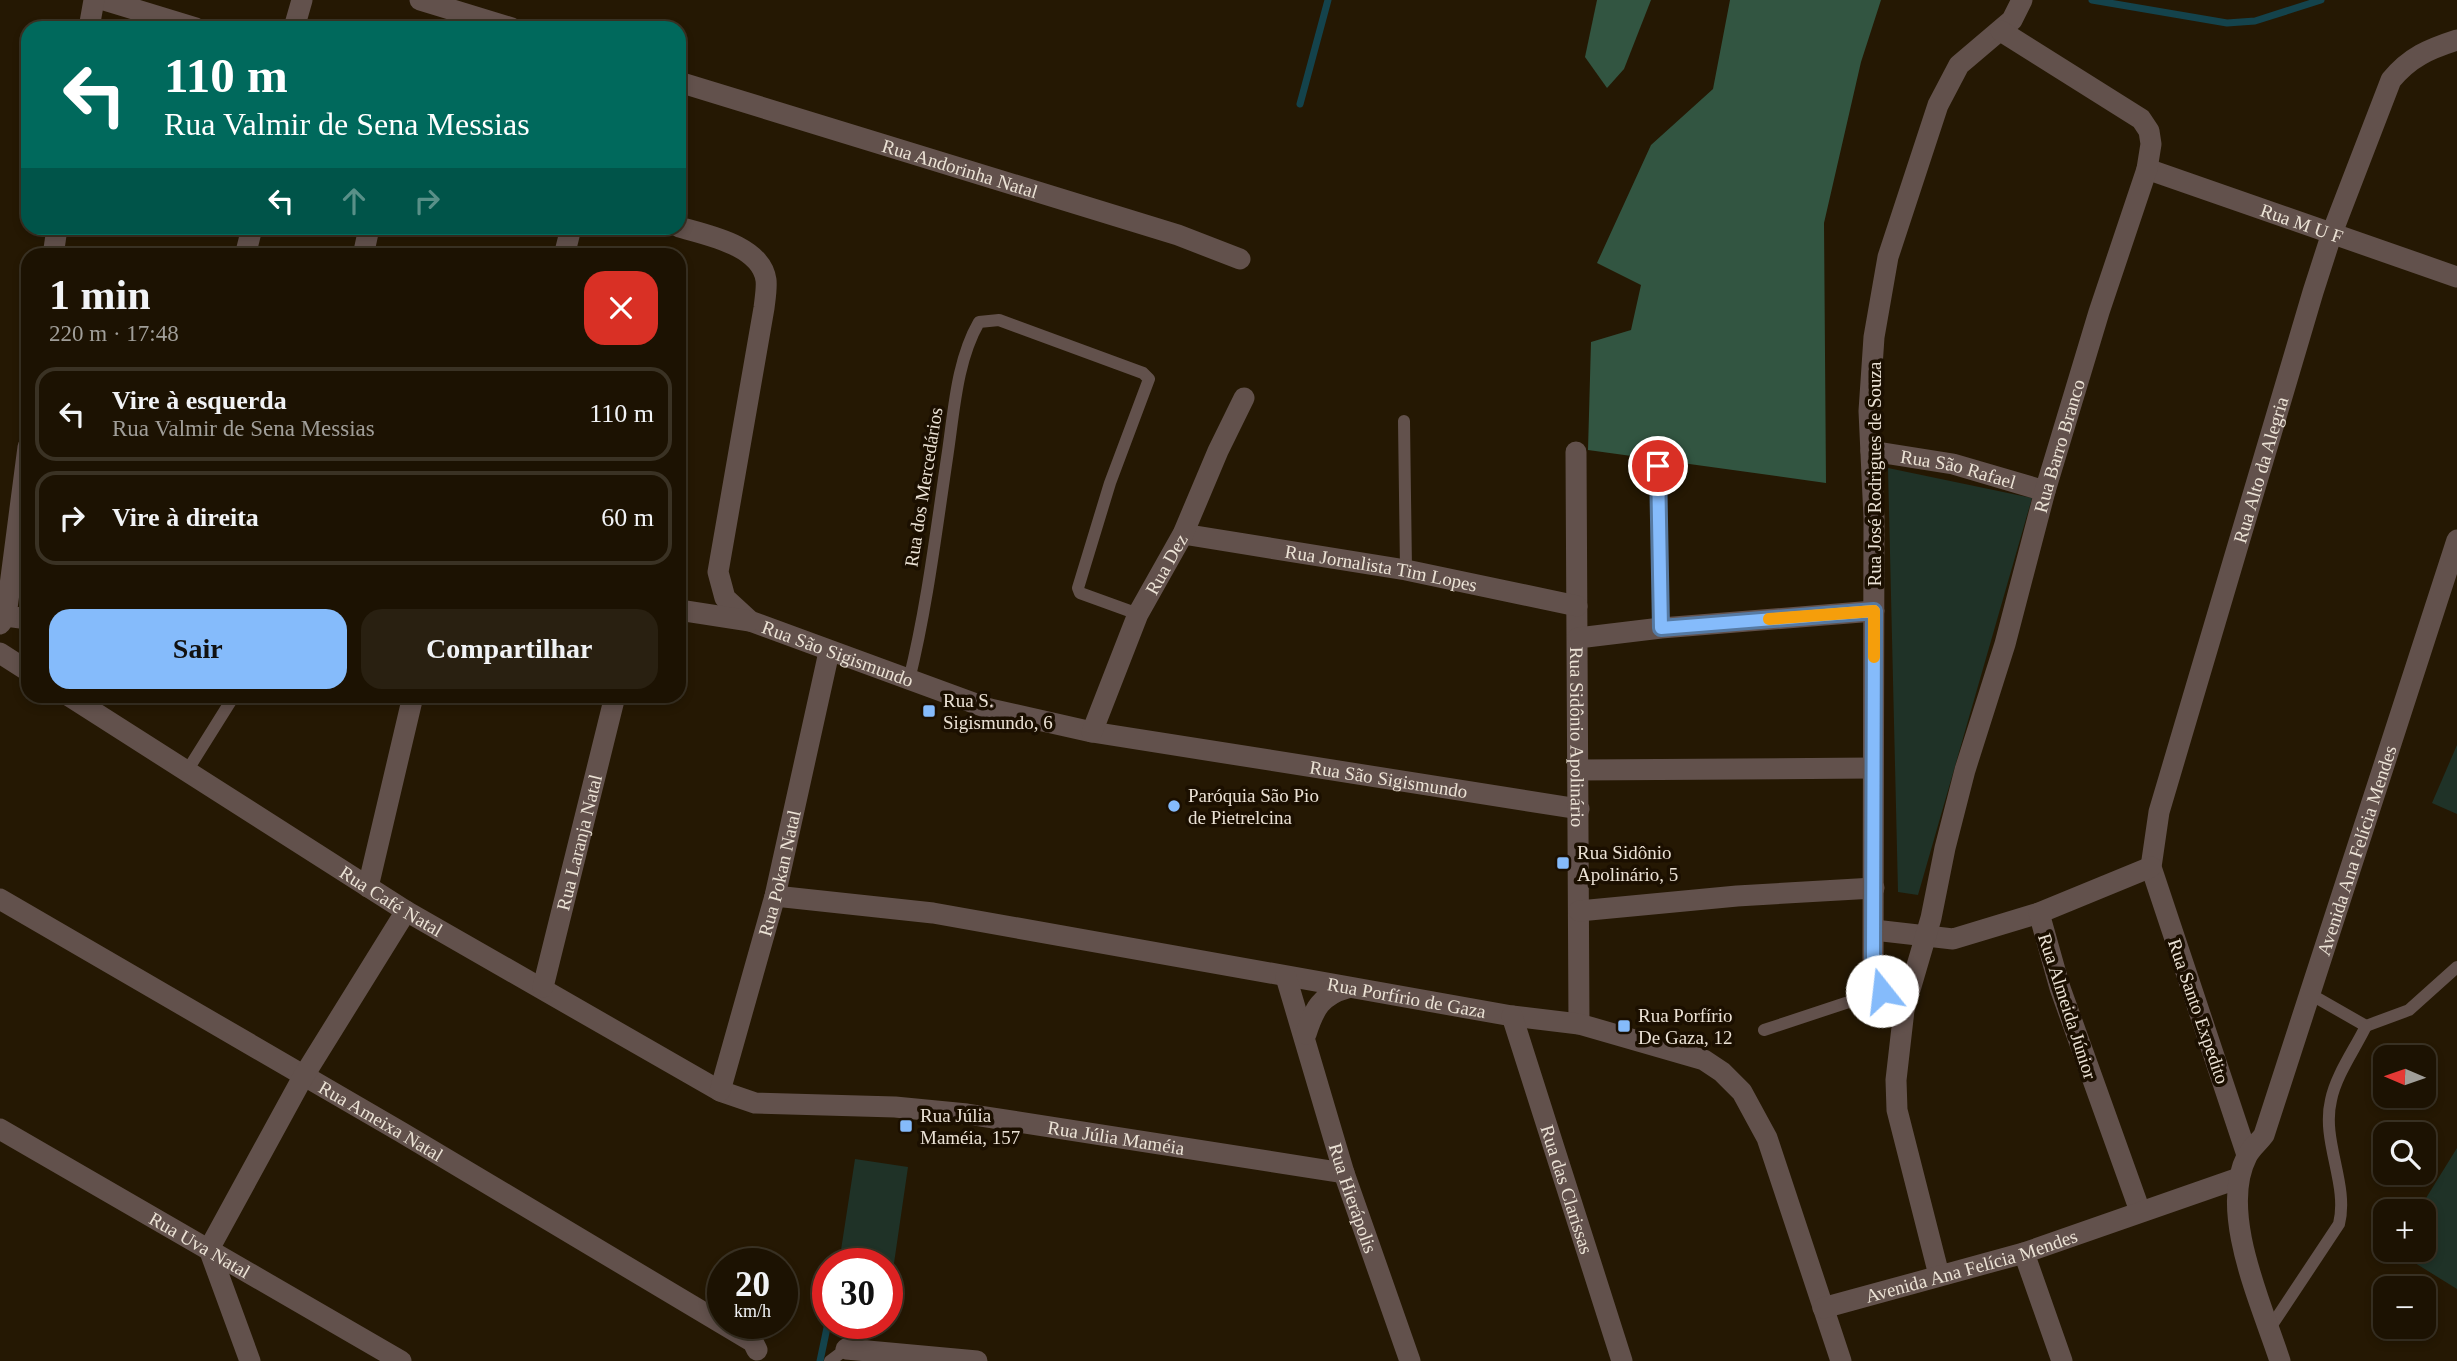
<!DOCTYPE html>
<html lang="pt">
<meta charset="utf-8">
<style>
:root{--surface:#1c1202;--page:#292011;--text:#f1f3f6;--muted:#a09e99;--line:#3a3224;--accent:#85bbfb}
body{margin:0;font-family:"Times New Roman",serif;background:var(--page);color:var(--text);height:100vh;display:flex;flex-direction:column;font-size:26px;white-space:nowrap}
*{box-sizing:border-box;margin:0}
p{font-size:23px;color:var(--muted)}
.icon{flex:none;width:38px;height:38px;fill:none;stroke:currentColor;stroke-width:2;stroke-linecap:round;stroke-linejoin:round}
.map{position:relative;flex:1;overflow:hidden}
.details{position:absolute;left:21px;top:248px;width:665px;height:455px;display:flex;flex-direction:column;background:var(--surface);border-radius:21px;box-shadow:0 4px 10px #0003,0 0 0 2px var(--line)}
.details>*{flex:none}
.guide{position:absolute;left:21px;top:21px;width:665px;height:214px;border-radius:21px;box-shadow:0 4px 10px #0003,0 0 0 2px var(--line);background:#00695c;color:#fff;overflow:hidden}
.needle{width:46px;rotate:272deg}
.tools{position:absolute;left:2373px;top:1045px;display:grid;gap:14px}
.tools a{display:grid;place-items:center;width:63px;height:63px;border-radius:14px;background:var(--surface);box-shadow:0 4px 10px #0003,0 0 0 2px var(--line);font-size:35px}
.speed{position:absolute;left:707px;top:1248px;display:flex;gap:14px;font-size:35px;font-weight:700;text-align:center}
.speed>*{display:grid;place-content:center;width:91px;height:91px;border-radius:50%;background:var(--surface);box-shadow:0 4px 10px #0003,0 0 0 2px var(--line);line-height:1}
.speed small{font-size:18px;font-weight:400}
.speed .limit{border:10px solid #d22;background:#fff;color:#111}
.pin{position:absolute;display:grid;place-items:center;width:60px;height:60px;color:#fff;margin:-30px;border:4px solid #fff;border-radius:50%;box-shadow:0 2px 7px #0007}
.me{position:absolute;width:77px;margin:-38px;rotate:344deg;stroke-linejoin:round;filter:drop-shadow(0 0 5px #0008)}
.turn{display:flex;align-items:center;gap:24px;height:147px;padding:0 28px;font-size:32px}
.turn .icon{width:91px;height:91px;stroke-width:2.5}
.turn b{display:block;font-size:49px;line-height:60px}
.lanes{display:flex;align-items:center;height:66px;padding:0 28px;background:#0003;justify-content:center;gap:35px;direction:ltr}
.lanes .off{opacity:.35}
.round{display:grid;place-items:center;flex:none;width:74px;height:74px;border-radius:21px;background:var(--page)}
.head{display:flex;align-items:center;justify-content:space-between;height:119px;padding:0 28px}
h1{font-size:42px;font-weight:600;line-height:52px}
.button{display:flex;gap:14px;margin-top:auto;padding:14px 28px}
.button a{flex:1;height:80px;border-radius:21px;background:var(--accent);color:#111;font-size:28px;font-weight:600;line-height:80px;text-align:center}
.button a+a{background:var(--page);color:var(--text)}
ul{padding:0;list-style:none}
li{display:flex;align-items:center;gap:21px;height:94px;margin:0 14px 10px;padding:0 14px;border:4px solid var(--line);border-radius:21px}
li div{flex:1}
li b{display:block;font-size:26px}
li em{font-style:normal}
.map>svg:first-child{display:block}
.green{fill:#1f3227}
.forest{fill:#325541}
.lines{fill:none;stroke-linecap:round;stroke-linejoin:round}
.stream{stroke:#14434c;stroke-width:7}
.lane{stroke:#62514c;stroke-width:12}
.street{stroke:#62514c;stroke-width:21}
.route-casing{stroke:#567aa3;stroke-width:18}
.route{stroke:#85bbfb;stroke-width:12}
.slow{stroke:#f59e0b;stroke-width:12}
.poi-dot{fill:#85bbfb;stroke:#1b0f00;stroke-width:2.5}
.labels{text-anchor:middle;stroke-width:7;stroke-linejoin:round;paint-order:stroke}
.street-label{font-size:19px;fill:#ebe2d5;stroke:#1b0f00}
.poi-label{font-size:19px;fill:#ebe2d5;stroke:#1b0f00;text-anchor:start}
</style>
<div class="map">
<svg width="2457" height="1361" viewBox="0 0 2457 1361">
<rect width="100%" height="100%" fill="#251803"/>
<g class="green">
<polygon points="1888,468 2032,498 1918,895 1898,892"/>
<polygon points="2457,745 2457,814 2432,803"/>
<polygon points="2457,1148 2457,1289 2394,1250 2424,1250 2424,1211 2418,1211"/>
<polygon points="855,1159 908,1167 891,1284 887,1284 887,1264 839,1263"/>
</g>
<g class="forest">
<polygon points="1597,0 1651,0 1624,69 1607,88 1585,57"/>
<polygon points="1730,0 1881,0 1861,62 1824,223 1826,483 1588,450 1591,342 1631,330 1641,285 1597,263 1651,145 1713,89"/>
</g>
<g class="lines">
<g class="stream">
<polyline points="2092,0 2227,23 2255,21 2321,0"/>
<polyline points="1300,104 1328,0"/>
<polyline points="820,1361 828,1323"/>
</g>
<g class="lane">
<polyline points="1404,421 1406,570"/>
<polyline points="1658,466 1661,628"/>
<path d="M 909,680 C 927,607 936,532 947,458 C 954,413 956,362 979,322 L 999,320 L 1143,373 L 1149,379 L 1110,483 L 1078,588 L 1080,593 L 1138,614"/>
<polyline points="187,771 234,696"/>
<polyline points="2366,1026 2409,1010 2457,967"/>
<polyline points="1764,1030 1882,991"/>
<path d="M 2270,1328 L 2339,1224 C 2349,1184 2321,1141 2331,1100 C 2336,1075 2355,1049 2366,1026 L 2310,994"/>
<polyline points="830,1361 846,1349"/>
</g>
<g class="street">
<polyline points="104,0 196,28"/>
<polyline points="420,0 512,28"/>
<polyline points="89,28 94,0"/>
<polyline points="294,28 302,0"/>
<path id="s1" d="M 679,82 L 1178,235 L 1240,259"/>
<path id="s2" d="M 2147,169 L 2457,277"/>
<path id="s3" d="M 679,227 C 706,235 761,245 766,280 C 767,288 765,299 764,308 L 718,572 L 725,598 L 750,621 L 990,709 L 1092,732 L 1579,809"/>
<polyline points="53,256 57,228"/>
<polyline points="245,256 252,228"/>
<polyline points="363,256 369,228"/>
<polyline points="564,256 571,228"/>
<path id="s4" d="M 1871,451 L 1953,464 L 2045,491"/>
<path id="s5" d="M 1576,452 L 1579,1024"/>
<path id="s6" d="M 1183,534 L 1406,570 L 1577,606"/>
<polyline points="679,610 750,621"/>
<polyline points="6,616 28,619"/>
<polyline points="0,624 6,616 28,447"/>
<polyline points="1578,638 1661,628 1874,611"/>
<polyline points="0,653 28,671"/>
<path id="s7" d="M 69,696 L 406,911 L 720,1091 L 755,1103 L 895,1107 L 967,1114 L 1344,1173"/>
<path id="s8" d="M 1092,732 L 1138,614 L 1183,534 L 1218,451 L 1244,398"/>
<polyline points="1578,770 1872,768"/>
<polyline points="368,887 413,696"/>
<path id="s9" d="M 775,896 L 933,913 L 1512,1016 L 1579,1024 L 1704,1060 L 1722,1072 L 1742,1092 L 1767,1138 L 1841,1361"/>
<path id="s10" d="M 0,899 L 401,1132 L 753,1342 L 757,1350"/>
<polyline points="1579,911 1737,896 1874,888"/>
<polyline points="1874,930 1953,939 2039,913"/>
<path id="s11" d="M 1286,977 L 1344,1173 L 1410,1361"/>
<path id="s12" d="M 543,987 L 615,696"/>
<polyline points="1904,1010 1882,991 1873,958 1874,518 1869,411 1874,337 1888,257 1938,105 1959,65 2012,20 2022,0"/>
<path id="s13" d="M 1512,1016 L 1622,1361"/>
<path d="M 1306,1034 C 1314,1009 1321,995 1347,988"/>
<path id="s14" d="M 720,1091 L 775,896 L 829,652"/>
<path id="s15" d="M 0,1129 L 401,1361"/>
<path id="s16" d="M 2247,1155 L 2151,867 L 2159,812 L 2313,292 L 2332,233 L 2391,80 C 2410,57 2429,49 2457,40"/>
<polyline points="2140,1211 2060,988 2039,913 2151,867"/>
<polyline points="2024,1253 2062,1361"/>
<path id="s17" d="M 1939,1275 L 1897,1110 L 1896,1080 L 1904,1010 L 1931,918 L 1945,848 L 1965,770 L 2005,644 L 2045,491 L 2099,312 L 2147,169 L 2151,144 L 2149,131 L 2141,119 L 2001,31"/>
<path id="s18" d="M 1823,1308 L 2024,1253 L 2239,1178"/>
<polyline points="846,1349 977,1361"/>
<polyline points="250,1361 209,1249 303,1077 406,911"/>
<path id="s19" d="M 2280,1361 C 2262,1305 2218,1212 2247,1156 C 2251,1148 2259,1142 2264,1135 L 2457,540"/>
</g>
</g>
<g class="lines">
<defs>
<polyline id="route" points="1658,466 1661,628 1874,611 1873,958 1882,991"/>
</defs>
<use href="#route" class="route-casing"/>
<use href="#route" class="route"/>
<polyline class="slow" points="1769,619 1874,611 1874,657"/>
</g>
<g class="poi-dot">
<rect x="922" y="704" width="14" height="14" rx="3.5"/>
<circle cx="1174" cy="806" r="7"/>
<rect x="1556" y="856" width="14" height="14" rx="3.5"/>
<rect x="1617" y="1019" width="14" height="14" rx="3.5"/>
<rect x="899" y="1119" width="14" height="14" rx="3.5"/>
</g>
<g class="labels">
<g class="street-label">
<text dy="7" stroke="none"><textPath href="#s1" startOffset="294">Rua Andorinha Natal</textPath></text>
<text dy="7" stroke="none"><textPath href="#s2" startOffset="164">Rua M U F</textPath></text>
<text dy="7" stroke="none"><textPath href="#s17" startOffset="856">Rua Barro Branco</textPath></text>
<text dy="7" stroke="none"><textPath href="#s4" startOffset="89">Rua São Rafael</textPath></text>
<text dy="7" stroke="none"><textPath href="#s16" startOffset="716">Rua Alto da Alegria</textPath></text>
<text transform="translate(1874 474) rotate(-90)" y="7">Rua José Rodrigues de Souza</text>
<text transform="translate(923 487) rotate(-81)" y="7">Rua dos Mercedários</text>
<text dy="7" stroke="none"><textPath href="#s8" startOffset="184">Rua Dez</textPath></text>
<text dy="7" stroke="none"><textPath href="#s6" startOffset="201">Rua Jornalista Tim Lopes</textPath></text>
<text dy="7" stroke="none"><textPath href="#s3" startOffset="558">Rua São Sigismundo</textPath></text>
<text dy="7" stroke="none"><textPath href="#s5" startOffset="285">Rua Sidônio Apolinário</textPath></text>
<text dy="7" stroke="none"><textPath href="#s3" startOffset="1125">Rua São Sigismundo</textPath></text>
<text dy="7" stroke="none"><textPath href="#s12" startOffset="149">Rua Laranja Natal</textPath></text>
<text dy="7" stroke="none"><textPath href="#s19" startOffset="539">Avenida Ana Felícia Mendes</textPath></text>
<text dy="7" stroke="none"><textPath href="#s14" startOffset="226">Rua Pokan Natal</textPath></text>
<text dy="7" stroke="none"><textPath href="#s7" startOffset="382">Rua Café Natal</textPath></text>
<text dy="7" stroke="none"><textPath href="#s9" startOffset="640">Rua Porfírio de Gaza</textPath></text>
<text transform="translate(2068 1006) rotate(72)" y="7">Rua Almeida Júnior</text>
<text transform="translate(2199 1011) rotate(71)" y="7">Rua Santo Expedito</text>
<text dy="7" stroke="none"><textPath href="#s10" startOffset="441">Rua Ameixa Natal</textPath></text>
<text dy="7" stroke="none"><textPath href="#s7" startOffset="1162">Rua Júlia Maméia</textPath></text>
<text dy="7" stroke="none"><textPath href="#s13" startOffset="182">Rua das Clarissas</textPath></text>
<text dy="7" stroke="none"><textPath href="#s11" startOffset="231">Rua Hierápolis</textPath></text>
<text dy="7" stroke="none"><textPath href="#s15" startOffset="231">Rua Uva Natal</textPath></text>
<text dy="7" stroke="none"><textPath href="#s18" startOffset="154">Avenida Ana Felícia Mendes</textPath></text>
</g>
<g class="poi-label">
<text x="943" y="707">Rua S.<tspan x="943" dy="22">Sigismundo, 6</tspan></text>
<text x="1188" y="802">Paróquia São Pio<tspan x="1188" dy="22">de Pietrelcina</tspan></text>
<text x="1577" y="859">Rua Sidônio<tspan x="1577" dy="22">Apolinário, 5</tspan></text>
<text x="1638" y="1022">Rua Porfírio<tspan x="1638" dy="22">De Gaza, 12</tspan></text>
<text x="920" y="1122">Rua Júlia<tspan x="920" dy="22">Maméia, 157</tspan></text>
</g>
</g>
</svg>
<div class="tools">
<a><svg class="needle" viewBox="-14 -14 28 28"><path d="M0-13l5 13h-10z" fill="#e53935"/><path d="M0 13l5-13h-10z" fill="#a09e99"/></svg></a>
<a><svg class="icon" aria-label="search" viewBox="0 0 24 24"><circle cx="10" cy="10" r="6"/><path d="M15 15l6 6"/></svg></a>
<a>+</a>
<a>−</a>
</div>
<div class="speed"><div>20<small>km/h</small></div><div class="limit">30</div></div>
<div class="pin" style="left:1658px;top:466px;background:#d93025"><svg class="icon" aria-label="arrive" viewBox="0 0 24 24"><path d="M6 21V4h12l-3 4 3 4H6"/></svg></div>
<svg class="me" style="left:1882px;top:991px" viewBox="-20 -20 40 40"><circle r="19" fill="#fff"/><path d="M0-13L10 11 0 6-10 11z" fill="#85bbfb"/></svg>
<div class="guide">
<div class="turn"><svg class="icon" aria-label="left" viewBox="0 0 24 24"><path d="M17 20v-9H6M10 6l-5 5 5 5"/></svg><div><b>110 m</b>Rua Valmir de Sena Messias</div></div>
<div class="lanes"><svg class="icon" aria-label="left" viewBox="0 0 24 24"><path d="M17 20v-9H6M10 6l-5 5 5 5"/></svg><svg class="icon off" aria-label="ahead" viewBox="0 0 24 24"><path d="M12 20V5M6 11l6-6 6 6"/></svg><svg class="icon off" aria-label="right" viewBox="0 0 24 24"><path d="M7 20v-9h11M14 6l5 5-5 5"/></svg></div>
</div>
<section class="details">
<div class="head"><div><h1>1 min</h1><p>220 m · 17:48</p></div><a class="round" style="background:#d93025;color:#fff"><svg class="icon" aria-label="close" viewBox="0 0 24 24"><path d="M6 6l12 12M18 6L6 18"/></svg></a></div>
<ul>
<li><svg class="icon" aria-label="left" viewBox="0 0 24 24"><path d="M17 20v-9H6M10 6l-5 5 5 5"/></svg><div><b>Vire à esquerda</b><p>Rua Valmir de Sena Messias</p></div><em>110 m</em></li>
<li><svg class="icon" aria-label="right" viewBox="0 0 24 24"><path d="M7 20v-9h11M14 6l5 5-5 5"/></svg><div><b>Vire à direita</b></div><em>60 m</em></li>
</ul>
<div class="button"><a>Sair</a><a>Compartilhar</a></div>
</section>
</div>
